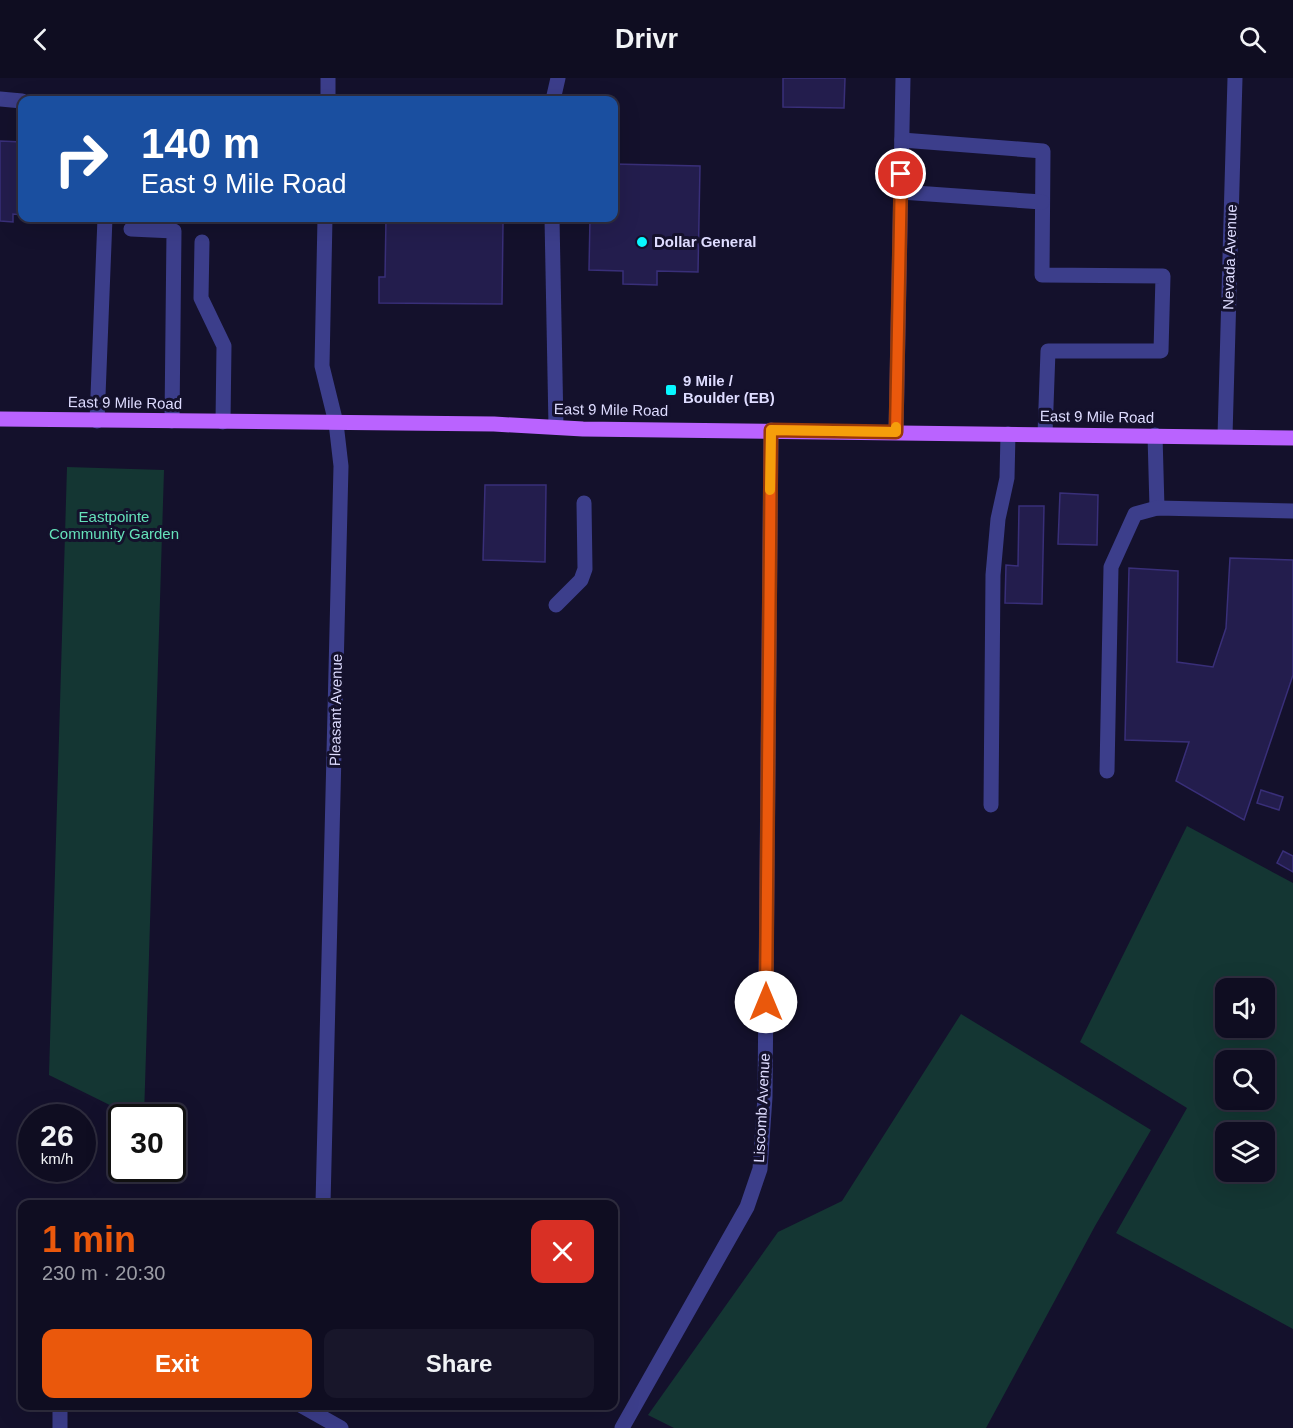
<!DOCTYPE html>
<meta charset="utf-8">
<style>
:root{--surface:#0f0d21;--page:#18162a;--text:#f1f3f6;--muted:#9b9ca5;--line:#2f2d3f;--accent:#ea580c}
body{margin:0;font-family:Helvetica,sans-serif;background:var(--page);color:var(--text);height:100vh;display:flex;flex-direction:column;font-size:22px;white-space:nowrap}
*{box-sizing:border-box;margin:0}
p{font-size:20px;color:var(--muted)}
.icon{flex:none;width:33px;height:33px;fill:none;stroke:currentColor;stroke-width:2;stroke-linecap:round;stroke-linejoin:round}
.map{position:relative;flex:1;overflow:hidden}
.panel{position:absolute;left:18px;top:1122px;width:600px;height:210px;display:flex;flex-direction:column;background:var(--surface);border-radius:12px;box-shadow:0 6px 24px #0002,0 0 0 2px var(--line)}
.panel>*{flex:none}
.guide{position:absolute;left:18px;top:18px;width:600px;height:126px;border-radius:12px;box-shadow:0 6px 24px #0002,0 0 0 2px var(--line);background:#1a4fa0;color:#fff;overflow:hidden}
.buttons{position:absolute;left:1215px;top:900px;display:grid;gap:12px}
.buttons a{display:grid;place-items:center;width:60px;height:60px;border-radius:12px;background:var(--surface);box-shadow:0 6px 24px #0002,0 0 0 2px var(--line);font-size:30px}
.speed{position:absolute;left:18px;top:1026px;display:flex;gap:12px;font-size:30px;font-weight:700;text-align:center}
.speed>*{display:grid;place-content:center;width:78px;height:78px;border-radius:50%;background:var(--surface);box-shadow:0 6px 24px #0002,0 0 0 2px var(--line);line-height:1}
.speed small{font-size:15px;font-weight:400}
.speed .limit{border:3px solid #111;border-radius:9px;background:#fff;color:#111}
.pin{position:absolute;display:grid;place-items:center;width:51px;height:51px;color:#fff;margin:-26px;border:3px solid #fff;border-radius:50%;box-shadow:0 2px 6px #0007}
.me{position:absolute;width:66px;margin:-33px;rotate:0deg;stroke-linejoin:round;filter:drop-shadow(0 0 4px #0008)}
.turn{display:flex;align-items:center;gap:21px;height:126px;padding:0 24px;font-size:27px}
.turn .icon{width:78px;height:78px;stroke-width:2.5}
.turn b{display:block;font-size:42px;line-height:51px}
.round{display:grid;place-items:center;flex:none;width:63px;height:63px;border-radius:12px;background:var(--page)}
.head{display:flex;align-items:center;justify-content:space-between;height:102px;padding:0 24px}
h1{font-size:36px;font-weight:600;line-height:45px;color:var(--accent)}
.primary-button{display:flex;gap:12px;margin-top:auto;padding:12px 24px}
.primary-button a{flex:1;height:69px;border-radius:12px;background:var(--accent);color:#fff;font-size:24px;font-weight:600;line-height:69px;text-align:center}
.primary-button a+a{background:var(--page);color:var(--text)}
header{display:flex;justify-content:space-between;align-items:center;height:78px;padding:0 24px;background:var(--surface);font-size:27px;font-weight:600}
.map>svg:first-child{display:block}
.green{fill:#143633;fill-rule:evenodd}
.building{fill:#231d4d;stroke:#392f79;stroke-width:1.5}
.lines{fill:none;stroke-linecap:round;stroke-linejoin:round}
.minor{stroke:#3c3e8b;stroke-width:15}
.major{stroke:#ba63ff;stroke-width:15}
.route-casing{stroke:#983908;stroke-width:15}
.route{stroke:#ea580c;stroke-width:10}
.slow{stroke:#f59e0b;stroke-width:10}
.poi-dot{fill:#08f7ff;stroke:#14112c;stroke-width:2}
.labels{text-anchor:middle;stroke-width:6;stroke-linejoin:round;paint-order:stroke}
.poi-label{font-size:15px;font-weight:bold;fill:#dedcff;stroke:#14112c;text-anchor:start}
.street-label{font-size:15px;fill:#dedcff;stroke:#14112c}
.park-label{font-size:15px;fill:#65e2ba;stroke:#14112c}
</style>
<header><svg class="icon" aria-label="back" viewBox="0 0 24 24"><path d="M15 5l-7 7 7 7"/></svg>Drivr<svg class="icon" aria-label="search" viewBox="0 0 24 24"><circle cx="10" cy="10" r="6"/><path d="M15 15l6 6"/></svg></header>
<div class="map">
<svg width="1293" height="1350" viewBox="0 0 1293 1350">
<rect width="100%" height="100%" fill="#14112c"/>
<g class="green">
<polygon points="67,389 164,392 144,1039 134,1039 49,997"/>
<path d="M 1187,748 L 1293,805 L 1293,1251 L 1116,1155 L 1187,1030 L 1080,964 ZM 1226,910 L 1264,910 L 1264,950 L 1226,950 ZM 1226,982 L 1264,982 L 1264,1022 L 1226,1022 ZM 1226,1054 L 1264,1054 L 1264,1094 L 1226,1094 Z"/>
<polygon points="961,936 1151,1052 1095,1148 986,1350 674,1350 648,1337 778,1154 842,1123"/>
</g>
<g class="building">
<polygon points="783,0 845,0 844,30 783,29"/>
<polygon points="0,63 22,64 22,137 13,136 13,144 0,143"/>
<polygon points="614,86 700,88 698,194 657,193 657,207 623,206 623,193 589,192 590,140 614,140"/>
<polygon points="386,140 429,140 429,144 503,145 502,226 379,225 379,199 385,199"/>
<polygon points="485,407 546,407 545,484 483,482"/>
<polygon points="1060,415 1098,417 1097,467 1058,466"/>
<polygon points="1019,428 1044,428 1042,526 1005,525 1006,487 1018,488"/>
<polygon points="1230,480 1293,482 1293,597 1244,742 1176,703 1189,664 1125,662 1129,490 1178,493 1177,584 1213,589 1226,550"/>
<polygon points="1261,712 1283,719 1279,732 1257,725"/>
<polygon points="1283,773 1293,778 1293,794 1277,785"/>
</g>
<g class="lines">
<g class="minor">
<polyline points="0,21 22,23"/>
<polyline points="328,22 328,0"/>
<polyline points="553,22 558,0"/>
<polyline points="902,62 1043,73 1042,197 1163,198 1161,273 1048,273 1045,356"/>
<polyline points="901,114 1042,124"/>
<polyline points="552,140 556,349"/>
<polyline points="131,151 174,153 172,343"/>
<polyline points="202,164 201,220 224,268 223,344"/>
<polyline points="97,343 105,140"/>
<polyline points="896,354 903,0"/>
<polyline points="1155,357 1157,430"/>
<polyline points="1225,358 1235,0"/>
<polyline points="556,527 581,502 585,491 584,425"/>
<polyline points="1107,693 1111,489 1135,436 1157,430 1293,433"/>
<polyline points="991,727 993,497 998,441 1007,400 1008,356"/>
<polyline points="323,1126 341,388 336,345 322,288 325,140"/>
<polyline points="302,1328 341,1350"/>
<polyline points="60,1350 60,1328"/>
<polyline points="622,1350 747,1129 760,1091 765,1019 771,352"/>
</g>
<polyline class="major" points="0,341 494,346 583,351 1293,360"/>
</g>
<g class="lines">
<defs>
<polyline id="route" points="766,924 771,352 896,354 901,96"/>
</defs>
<use href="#route" class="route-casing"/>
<use href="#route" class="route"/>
<polyline class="slow" points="770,412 771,352 896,354 896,349"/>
</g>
<g class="poi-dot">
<circle cx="642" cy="164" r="6"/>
<rect x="665" y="306" width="12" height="12" rx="3"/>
</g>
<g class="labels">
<g class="poi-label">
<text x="654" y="169">Dollar General</text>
<text x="683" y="308">9 Mile /<tspan x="683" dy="17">Boulder (EB)</tspan></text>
</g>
<g class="street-label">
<text transform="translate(1230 179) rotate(-88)" y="5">Nevada Avenue</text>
<text transform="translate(125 325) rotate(1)" y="5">East 9 Mile Road</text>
<text transform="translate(611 332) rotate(1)" y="5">East 9 Mile Road</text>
<text transform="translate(1097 339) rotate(1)" y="5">East 9 Mile Road</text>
<text transform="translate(336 632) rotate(-89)" y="5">Pleasant Avenue</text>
<text transform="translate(762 1030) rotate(-87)" y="5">Liscomb Avenue</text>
</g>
<g class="park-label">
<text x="114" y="444">Eastpointe<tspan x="114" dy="17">Community Garden</tspan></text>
</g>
</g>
</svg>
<div class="buttons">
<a><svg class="icon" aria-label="sound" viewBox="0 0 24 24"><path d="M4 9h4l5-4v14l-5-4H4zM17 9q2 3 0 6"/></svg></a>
<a><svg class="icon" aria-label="search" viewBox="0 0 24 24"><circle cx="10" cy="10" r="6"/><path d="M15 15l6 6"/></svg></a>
<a><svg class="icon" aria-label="layers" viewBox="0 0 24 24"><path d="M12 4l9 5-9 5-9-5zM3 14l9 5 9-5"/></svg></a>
</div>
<div class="speed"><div>26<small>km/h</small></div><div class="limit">30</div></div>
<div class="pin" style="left:901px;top:96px;background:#d93025"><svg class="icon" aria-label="arrive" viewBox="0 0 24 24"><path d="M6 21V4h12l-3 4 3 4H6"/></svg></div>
<svg class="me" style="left:766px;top:924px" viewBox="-20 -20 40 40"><circle r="19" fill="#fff"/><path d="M0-13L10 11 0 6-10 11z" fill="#ea580c"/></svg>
<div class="guide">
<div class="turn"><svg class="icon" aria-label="right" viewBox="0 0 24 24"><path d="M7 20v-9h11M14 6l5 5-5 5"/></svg><div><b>140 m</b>East 9 Mile Road</div></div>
</div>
<section class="panel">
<div class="head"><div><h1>1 min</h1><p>230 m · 20:30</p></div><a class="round" style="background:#d93025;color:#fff"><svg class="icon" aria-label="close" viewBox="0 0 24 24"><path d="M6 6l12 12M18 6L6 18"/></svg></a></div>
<div class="primary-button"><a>Exit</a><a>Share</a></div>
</section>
</div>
